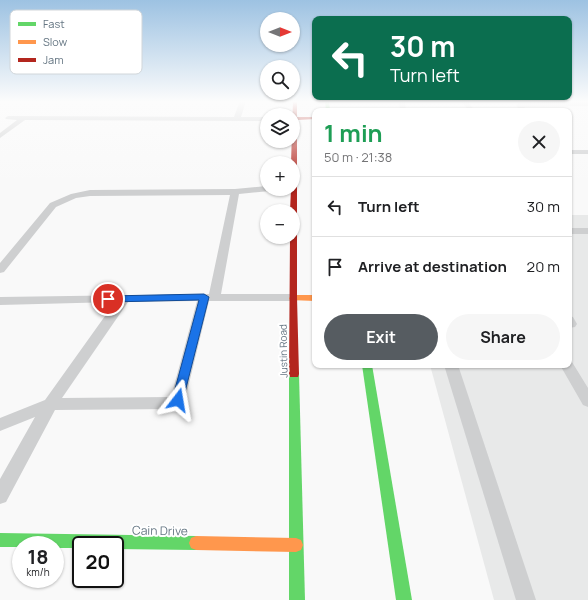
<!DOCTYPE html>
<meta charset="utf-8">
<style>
:root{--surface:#fff;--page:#f6f6f6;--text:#202124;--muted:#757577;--line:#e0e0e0;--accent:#565c61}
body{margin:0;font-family:Manrope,sans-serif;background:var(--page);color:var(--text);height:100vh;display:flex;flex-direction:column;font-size:15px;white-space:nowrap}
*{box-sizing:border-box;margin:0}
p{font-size:13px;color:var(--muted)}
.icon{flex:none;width:22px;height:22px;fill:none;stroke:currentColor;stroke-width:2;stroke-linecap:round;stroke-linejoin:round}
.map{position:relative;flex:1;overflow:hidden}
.drawer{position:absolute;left:312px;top:108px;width:260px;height:260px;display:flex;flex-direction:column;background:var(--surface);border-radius:8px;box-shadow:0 1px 3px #0004}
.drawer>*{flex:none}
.hud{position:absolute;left:312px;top:16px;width:260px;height:84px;border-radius:8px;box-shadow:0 1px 3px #0004;background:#0b6e4f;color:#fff;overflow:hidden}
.needle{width:26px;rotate:90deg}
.buttons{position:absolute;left:260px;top:12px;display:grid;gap:8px}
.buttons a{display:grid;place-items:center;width:40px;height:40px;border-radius:50%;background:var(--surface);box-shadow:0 1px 3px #0004;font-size:20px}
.speed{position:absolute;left:12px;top:536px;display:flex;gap:8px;font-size:20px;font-weight:700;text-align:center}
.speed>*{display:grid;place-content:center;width:52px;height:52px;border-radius:50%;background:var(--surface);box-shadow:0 1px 3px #0004;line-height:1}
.speed small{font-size:10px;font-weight:400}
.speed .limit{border:2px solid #111;border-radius:6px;background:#fff;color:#111}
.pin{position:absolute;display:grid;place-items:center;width:34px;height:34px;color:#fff;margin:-17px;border:2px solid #fff;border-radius:50%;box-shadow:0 1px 4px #0007}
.me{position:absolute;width:44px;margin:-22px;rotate:14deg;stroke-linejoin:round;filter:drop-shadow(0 0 3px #0008)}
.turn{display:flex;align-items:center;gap:14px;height:84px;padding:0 12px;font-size:18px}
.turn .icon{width:52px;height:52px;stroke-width:2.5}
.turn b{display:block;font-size:28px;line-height:34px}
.round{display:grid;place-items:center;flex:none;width:42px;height:42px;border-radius:21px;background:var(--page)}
.summary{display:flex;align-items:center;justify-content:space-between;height:68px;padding:0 12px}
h1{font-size:24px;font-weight:700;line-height:30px;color:#1e9e55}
.primary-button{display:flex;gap:8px;margin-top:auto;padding:8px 12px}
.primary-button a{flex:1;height:46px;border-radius:24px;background:var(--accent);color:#fff;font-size:16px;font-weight:700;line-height:46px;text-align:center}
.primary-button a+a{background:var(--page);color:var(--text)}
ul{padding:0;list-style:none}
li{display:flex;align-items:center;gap:12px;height:60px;padding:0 12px;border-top:1px solid var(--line)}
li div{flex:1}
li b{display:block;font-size:15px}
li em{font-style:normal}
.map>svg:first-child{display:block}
.built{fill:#e8e9e9}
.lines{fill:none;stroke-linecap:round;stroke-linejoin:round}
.lane{fill:#cecfd0;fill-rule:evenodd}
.fast{fill:#63d668;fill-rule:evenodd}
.slow{fill:#ff974d;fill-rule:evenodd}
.jam{fill:#b3261e;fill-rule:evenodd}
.route{fill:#1a73e8;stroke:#114b97}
.labels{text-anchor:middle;stroke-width:4;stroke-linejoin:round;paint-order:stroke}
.street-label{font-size:10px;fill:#657683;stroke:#fff}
.near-street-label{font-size:12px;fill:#657683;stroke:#fff}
.key{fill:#fff;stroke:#d1d6da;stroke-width:1}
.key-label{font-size:11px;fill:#657683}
</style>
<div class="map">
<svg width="588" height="600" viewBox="0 0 588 600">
<rect width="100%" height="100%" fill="#f9f9f9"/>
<polygon class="built" points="569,215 588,215 588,600 494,600 430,365 569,365"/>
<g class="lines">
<g class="lane">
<polygon points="240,101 246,101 241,117 267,117 267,121 25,120 0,138 0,133 17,120 6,119 5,118 8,116 234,117"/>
<polygon points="399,101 405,101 406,111 400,111"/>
<polygon points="461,101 467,101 475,111 469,111"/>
<polygon points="588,102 588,106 524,107 528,111 521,111 516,105 519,103"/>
<rect x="569" y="150" width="19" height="4"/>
<path d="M 267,186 L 267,189 L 271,189 L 270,191 L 239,194 L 221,294 L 293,294 L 297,295 L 299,298 L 297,301 L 209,301 L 185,400 L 180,407 L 175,409 L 55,410 L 6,502 L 0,504 L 0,479 L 35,417 L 0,431 L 0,418 L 45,400 L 115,302 L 0,305 L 0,297 L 209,294 L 230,195 L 90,196 L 76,198 L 56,207 L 4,272 L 0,273 L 0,263 L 50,203 L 71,194 L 90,190 L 235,189 ZM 197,301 L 171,397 L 62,398 L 128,302 Z"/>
<rect x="569" y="228" width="19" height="6"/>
<polygon points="569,316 573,317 577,324 575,327 569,328"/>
<polygon points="569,361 572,362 588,388 588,407 583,405 560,365 569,365"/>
<polygon points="444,365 458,365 536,600 516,600"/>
</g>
<g class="fast">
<polygon points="325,101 329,101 330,111 326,111"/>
<polygon points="362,365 372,365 412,600 396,600"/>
<polygon points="294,370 298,371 299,374 305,600 289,600 289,374 290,371"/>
<polygon points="0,533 196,536 201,538 203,543 201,548 196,550 115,549 115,545 81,545 81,548 55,548 55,545 21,545 21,547 0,547"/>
</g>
<g class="slow">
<polygon points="293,295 315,295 315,301 290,300 289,298"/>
<polygon points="196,536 296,538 301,540 303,545 301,550 296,552 196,550 191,548 189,543 191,538"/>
</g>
<polygon class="jam" points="293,101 297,101 297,117 315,117 315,119 297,120 297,298 299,374 298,377 290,377 289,374 290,237 293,237 293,211 290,211 291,189 293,189 293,163 291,163"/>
</g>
<linearGradient id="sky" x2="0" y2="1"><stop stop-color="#9dc2e2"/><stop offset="0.55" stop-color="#fcfcfc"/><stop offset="1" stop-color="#fcfcfc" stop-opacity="0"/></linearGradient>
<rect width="588" height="185" fill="url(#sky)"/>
<polygon class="route" points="204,294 209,297 183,400 182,403 178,404 174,403 172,400 199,300 108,302 104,299 108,296"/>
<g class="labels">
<g class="street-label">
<text transform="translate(283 351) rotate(-91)" y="4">Justin Road</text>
</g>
<g class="near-street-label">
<text transform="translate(160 531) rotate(1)" y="4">Cain Drive</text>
</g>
</g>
<rect x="10" y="10" width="132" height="64" rx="6" class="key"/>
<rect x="18" y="22" width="18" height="4" fill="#63d668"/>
<rect x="18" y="40" width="18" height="4" fill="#ff974d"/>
<rect x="18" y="58" width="18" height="4" fill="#b3261e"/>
<g class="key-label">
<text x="43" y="28">Fast</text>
<text x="43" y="46">Slow</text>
<text x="43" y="64">Jam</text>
</g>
</svg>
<div class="buttons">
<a><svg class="needle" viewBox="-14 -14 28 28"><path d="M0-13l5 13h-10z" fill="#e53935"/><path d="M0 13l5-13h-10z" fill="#757577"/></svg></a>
<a><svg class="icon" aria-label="search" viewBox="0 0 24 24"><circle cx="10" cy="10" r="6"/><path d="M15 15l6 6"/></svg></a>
<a><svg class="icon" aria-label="layers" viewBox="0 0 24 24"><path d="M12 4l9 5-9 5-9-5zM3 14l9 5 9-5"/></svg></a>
<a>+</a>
<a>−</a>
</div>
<div class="speed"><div>18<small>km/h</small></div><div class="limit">20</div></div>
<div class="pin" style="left:108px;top:299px;background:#d93025"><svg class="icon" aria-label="arrive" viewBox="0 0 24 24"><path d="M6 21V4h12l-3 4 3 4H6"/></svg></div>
<svg class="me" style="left:178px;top:400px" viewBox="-20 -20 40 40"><path d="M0-17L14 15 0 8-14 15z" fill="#1a73e8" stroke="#fff" stroke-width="4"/></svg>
<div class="hud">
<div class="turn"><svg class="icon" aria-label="left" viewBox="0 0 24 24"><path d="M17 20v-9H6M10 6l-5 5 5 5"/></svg><div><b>30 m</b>Turn left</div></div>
</div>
<section class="drawer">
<div class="summary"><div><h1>1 min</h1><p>50 m · 21:38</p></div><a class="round"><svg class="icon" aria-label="close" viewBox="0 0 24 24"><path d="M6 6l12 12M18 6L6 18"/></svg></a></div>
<ul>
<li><svg class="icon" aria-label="left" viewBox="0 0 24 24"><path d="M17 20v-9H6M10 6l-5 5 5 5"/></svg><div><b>Turn left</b></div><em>30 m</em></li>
<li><svg class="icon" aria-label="arrive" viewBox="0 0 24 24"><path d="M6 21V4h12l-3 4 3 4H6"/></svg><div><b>Arrive at destination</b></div><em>20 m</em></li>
</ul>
<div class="primary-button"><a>Exit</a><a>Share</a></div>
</section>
</div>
